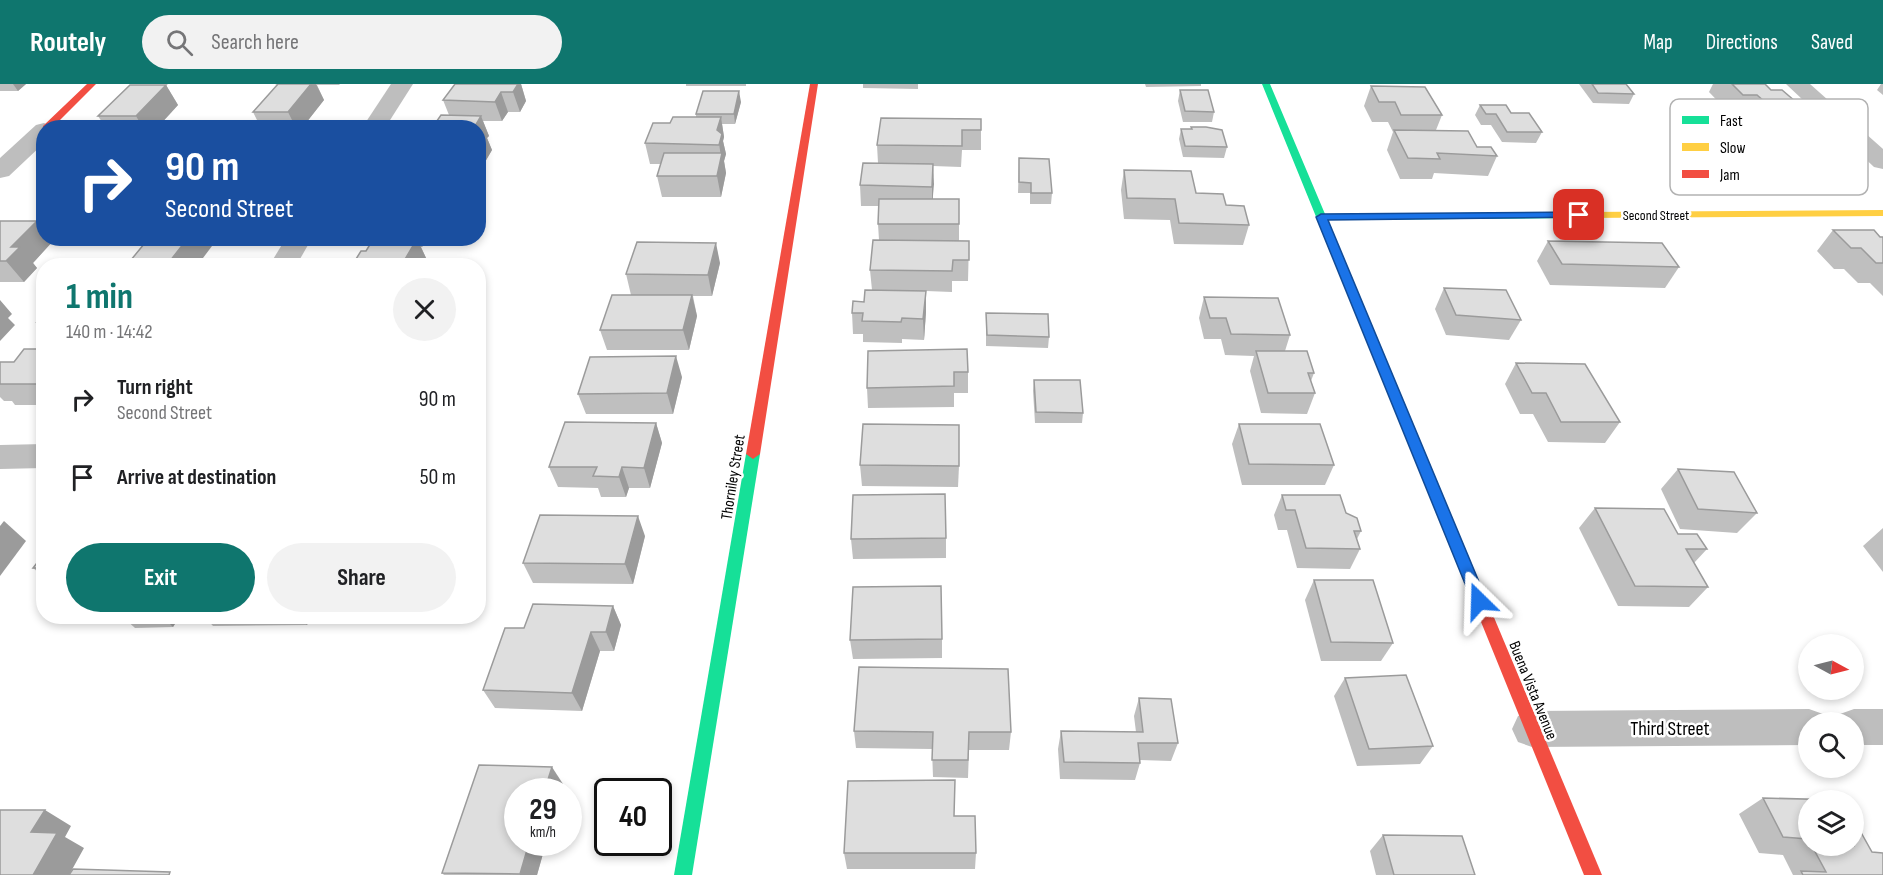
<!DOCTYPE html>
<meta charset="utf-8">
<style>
:root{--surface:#fff;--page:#f2f2f2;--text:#202124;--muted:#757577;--accent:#0f766e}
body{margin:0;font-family:"Sofia Sans Condensed",sans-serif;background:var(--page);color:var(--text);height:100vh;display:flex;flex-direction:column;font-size:22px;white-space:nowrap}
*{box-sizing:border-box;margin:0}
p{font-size:20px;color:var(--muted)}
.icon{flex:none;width:33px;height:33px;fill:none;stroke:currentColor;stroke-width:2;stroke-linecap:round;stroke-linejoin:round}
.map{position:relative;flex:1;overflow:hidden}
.details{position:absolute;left:36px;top:174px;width:450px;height:366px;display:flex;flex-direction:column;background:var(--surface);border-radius:24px;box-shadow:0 3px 9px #0003}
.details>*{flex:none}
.top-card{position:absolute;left:36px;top:36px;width:450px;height:126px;border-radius:24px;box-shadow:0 3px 9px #0003;background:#1a4fa0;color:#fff;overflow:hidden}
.needle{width:39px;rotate:97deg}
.fabs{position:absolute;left:1798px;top:550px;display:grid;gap:12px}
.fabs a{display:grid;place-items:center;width:66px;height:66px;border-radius:50%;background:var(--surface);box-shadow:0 3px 9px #0003;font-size:30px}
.speed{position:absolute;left:504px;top:694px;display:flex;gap:12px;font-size:30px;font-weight:700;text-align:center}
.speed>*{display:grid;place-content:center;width:78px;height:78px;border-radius:50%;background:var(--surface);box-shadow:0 3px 9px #0003;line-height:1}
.speed small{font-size:15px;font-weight:400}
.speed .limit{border:3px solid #111;border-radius:9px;background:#fff;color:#111}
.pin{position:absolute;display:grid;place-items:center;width:51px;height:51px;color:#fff;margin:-26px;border-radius:12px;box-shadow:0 3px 9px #0006}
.me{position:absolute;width:66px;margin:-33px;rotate:338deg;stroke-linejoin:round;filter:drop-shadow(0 0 4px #0008)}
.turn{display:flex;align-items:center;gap:21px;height:126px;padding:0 30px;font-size:27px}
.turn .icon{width:78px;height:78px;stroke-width:2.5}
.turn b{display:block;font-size:42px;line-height:51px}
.round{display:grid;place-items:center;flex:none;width:63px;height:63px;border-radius:32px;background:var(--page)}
.headline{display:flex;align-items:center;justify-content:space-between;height:102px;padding:0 30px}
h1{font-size:36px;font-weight:700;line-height:45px;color:var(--accent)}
.action{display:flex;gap:12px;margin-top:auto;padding:12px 30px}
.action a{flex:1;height:69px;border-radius:36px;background:var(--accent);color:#fff;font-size:24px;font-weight:700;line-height:69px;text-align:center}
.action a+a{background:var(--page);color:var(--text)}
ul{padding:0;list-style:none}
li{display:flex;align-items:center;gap:18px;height:78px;padding:0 30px}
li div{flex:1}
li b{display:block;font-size:22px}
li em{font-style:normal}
header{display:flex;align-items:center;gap:36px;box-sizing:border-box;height:84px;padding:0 30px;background:var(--accent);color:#fff}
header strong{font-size:28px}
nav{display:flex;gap:33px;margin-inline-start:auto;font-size:21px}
.search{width:420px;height:54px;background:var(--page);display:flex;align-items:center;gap:15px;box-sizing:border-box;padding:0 21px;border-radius:33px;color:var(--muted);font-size:22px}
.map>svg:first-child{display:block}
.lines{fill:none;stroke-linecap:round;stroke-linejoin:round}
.street{fill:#bebebe;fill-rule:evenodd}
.fast{fill:#16e098;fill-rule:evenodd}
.slow{fill:#ffcf43;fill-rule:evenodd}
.jam{fill:#f24e42;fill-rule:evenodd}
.wall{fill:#bfbfbf}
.shaded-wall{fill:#9b9b9b}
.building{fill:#dedede;stroke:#9b9b9b;stroke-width:1.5}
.route{fill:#1a73e8;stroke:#114b97;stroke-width:1.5}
.labels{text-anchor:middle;stroke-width:5;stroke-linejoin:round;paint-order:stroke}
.far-street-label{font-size:14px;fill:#000;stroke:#fff}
.street-label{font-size:16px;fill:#000;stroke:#fff}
.near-street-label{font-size:20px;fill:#000;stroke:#fff}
.key{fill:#fff;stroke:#b2b2b2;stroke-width:1.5}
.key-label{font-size:16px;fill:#000}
</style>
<header>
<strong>Routely</strong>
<div class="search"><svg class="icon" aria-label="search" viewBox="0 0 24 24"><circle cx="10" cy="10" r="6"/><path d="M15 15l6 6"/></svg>Search here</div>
<nav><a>Map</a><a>Directions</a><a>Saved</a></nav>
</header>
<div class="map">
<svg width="1883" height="791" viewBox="0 0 1883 791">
<rect width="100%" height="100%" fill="#fff"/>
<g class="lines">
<g class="street">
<polygon points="391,0 413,0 385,44 362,44"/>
<polygon points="1786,0 1810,0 1883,65 1883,85 1874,83"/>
<polygon points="44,39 54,44 44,44 44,59 9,92 0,94 0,74 36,41"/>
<polygon points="286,154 312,154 296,182 269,182"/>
<polygon points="44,360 44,384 0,385 0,361"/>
<polygon points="1809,625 1823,630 1827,639 1809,639 1809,661 1532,663 1518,658 1512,645 1518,632 1532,627"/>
<polygon points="1854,625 1883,625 1883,661 1854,661 1854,639 1836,639 1840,630"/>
</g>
<g class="fast">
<polygon points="1262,0 1270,0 1325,130 1584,128 1589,131 1584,134 1328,136 1467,469 1465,473 1455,473 1453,469"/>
<polygon points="753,365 760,370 692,791 674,791 746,370"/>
</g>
<polygon class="slow" points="1883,126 1883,132 1584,134 1579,131 1584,128"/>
<g class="jam">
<polygon points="87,0 96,0 52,44 44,44 43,46 43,42"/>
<polygon points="810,0 818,0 760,370 753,375 746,370"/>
<polygon points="1460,463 1465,465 1467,469 1602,791 1584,791 1453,469 1455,465"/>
</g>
</g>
<g class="wall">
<polygon points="0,0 26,0 18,7 0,7"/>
<polygon points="275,0 340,0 339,1 317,1 324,16 302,44 261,44 253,28 277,1"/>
<polygon points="521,0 526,17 520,28 508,28 502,37 483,37 489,52 487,54 492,66 485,78 478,77 478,44 449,31 443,16"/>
<rect x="686" y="0" width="60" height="2"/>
<polygon points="863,0 918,0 918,5 863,4"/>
<polygon points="1145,0 1201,0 1201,2 1146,3"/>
<polygon points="1579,0 1626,0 1634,10 1629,20 1593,19"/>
<polygon points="1713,0 1765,0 1771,6 1796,18 1785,34 1793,42 1834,66 1819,87 1757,86 1745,73 1753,60 1750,60 1743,52 1752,38 1745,30 1731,31 1709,8"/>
<polygon points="1881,0 1883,0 1883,11 1877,6"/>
<polygon points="166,1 178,21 157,44 106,44 98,32"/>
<polygon points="1371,2 1442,31 1436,46 1477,63 1497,72 1488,92 1434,89 1432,95 1400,95 1387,66 1393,48 1388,38 1372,38 1364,22"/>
<polygon points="1180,6 1214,28 1212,38 1183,38 1178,17"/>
<polygon points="741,18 735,40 722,40 724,53 723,57 726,70 724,77 726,89 721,113 662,113 657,92 661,80 650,80 645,59 670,39 696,33 696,30"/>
<polygon points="1480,21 1511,29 1542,48 1536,59 1502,58 1491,41 1481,41 1475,31"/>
<polygon points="981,35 981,66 962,66 961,83 933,82 933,115 959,140 959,157 969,157 968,197 952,197 952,208 926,207 926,228 924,256 902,255 902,259 863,258 863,250 853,250 852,229 864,218 872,206 870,186 879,156 878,140 879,122 861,122 860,101 878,79 877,61"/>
<polygon points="1191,43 1227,63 1224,74 1183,73 1179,55 1181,45 1191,45"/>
<polygon points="1019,74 1052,109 1051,120 1030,120 1030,109 1018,109"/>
<polygon points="1124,86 1196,109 1226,121 1249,141 1243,161 1174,160 1170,136 1124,135 1121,106"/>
<polygon points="0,137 37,137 44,145 44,154 51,154 53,157 33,179 37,184 24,198 0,198"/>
<polygon points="1833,146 1883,153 1883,212 1870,199 1858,199 1844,185 1834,185 1817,167"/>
<polygon points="374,154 427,154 422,163 421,163 427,176 423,182 357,182 358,180 356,175 366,167"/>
<polygon points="1548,157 1679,183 1665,204 1550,201 1537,177"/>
<polygon points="720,179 712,212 693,212 697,232 689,266 607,266 600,246 631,211 626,190"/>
<polygon points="1444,204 1521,236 1509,256 1446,251 1435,225"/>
<polygon points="1204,213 1290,251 1285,267 1314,289 1311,297 1315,309 1307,330 1261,329 1250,287 1254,272 1225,271 1221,255 1204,255 1199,234"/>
<polygon points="986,229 1049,253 1048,264 986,262"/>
<polygon points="44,231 44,245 37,238"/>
<polygon points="44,265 44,321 15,321 12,317 4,317 0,313 0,278 14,278"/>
<polygon points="967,265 968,288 968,309 954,309 954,323 868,324 867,304"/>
<polygon points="1516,279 1620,338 1605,359 1548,358 1533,330 1520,330 1505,300"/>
<polygon points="682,293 673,330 586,330 578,310"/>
<polygon points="1034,296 1083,329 1082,339 1035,339 1033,307"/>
<polygon points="656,339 662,359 650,404 629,404 626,413 601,413 598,404 558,403 549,383"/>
<polygon points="1239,340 1334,381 1325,401 1242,401 1232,360"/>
<polygon points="860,381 959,382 958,403 862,402"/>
<polygon points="1678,385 1757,429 1737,449 1680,445 1661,405"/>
<polygon points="1282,411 1361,447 1357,455 1360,465 1350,485 1297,484 1287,446 1278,446 1274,431"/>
<polygon points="1595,424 1678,450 1707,465 1694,479 1708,503 1689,523 1618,522 1579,444"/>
<polygon points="1883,444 1883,488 1863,462"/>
<polygon points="645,452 633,500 533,499 523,479"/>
<polygon points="946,454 946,474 853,475 851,455"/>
<polygon points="44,470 44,493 33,484"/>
<polygon points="1314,496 1393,559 1381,577 1321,577 1305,516"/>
<polygon points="613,522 621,541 614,567 600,567 582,627 495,624 483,606 524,544"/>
<polygon points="122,532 180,532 173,543 135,544"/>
<polygon points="204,532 311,532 307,541 213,542"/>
<polygon points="942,555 942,574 853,575 850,556"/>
<polygon points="1345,594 1433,662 1420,680 1357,682 1334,612"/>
<polygon points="1139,614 1178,659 1171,677 1140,676 1140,679 1135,696 1060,695 1058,665 1061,647 1136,648 1134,632"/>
<polygon points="854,647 1011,648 1009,666 969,666 968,694 933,693 932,665 856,664"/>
<polygon points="563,700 518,759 546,759 537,791 444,791 442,789"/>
<polygon points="1763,714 1809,717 1809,762 1854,762 1872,768 1883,791 1793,791 1783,771 1759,769 1739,730"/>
<polygon points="954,732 976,769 975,785 847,785 844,769"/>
<polygon points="1383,751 1475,791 1376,791 1370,767"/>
</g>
<g class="shaded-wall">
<polygon points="13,0 26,0 18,7"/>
<polygon points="311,0 316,0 324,16 302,44 296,44 288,28"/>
<polygon points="518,0 521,0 526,17 520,28 513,8"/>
<polygon points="166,1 178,21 157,44 143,44 136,32"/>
<polygon points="739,7 741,18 735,40 734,30"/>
<polygon points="501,8 508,28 502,37 495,18"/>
<polygon points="481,32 489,52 487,54 492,66 485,78 478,60 478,44 474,44"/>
<polygon points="721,33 724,53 723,57 726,70 724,77 726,89 721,113 717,92 721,73 717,46"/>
<polygon points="933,80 934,100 932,123 932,103"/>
<polygon points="37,137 44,145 44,154 51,154 53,157 33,179 37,184 24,198 6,177 11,163"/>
<polygon points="188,154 218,154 197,182 166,182"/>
<polygon points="418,154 427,154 422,163"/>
<polygon points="417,155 427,176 423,182 401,182"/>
<polygon points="716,159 720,179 712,212 708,191"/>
<polygon points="926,207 926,228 924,256 923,235"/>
<polygon points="692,211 697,232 689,266 683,246"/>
<polygon points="0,216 12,230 8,234 15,241 0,257"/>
<polygon points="676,272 682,293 673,330 667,309"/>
<polygon points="656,339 662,359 650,404 644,384"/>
<polygon points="622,383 629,404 626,413 619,393"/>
<polygon points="638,432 645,452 633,500 625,480"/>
<polygon points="4,437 26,457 0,492 0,442"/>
<polygon points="613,522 621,541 614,567 606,548"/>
<polygon points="162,532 180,532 173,543"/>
<polygon points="300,532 311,532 307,541"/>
<polygon points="591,548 600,567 582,627 572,609"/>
<polygon points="552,683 563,700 560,708 544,708"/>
<polygon points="45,726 71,742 65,753 84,764 69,791 33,791 31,748"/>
<polygon points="529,759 546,759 537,791 520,791 520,790"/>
</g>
<g class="building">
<polygon points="278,0 311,0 288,28 253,28"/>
<polygon points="455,0 518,0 513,8 501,8 495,18 443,16"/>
<polygon points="1592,0 1626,0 1634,10 1598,9"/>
<polygon points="1732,0 1765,0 1771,6 1782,6 1796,18 1765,18 1757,11 1743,11"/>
<polygon points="130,1 166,1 136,32 98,32"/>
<polygon points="1371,2 1425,3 1442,31 1401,31 1395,18 1379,18"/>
<polygon points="1180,6 1208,6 1214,28 1185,27"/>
<polygon points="703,7 739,7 734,30 696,30"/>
<polygon points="1480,21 1506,21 1511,29 1529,29 1542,48 1507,48 1496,30 1486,30"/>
<polygon points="441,31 481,32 474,44 432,44"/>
<polygon points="673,33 721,33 717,46 722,50 719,61 645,59 653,39 670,39"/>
<polygon points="881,34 981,35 981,46 962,46 962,62 877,61"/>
<polygon points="1191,43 1206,43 1222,46 1227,63 1185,62 1181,45 1192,45"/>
<polygon points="478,46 484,46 478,55"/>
<polygon points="1394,46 1468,47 1477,63 1491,63 1497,72 1437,69 1440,75 1408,74"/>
<polygon points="664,69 722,69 717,92 657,92"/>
<polygon points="1019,74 1049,75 1052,109 1031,109 1031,99 1019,98"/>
<polygon points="863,79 933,80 932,103 860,101"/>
<polygon points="1124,86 1191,87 1196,109 1223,110 1226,121 1244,122 1249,141 1179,139 1175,115 1127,114"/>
<polygon points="879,115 959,115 959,140 878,140"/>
<polygon points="0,137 37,137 11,163 20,163 6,177 0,177"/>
<polygon points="1833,146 1874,146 1880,153 1883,153 1883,179 1876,179 1861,164 1851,164"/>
<polygon points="149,154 188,154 166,182 126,182"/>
<polygon points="374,154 378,154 417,155 401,182 357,182 361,175 356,175 361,167 366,167"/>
<polygon points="873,156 969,157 969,176 953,176 952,187 870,186"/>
<polygon points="1548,157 1662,159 1679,183 1562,180"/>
<polygon points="637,158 716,159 708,191 626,190"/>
<polygon points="1444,204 1506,206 1521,236 1456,231"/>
<polygon points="865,206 926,207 923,235 902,234 901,238 862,237 863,229 852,229 853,217 864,218"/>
<polygon points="612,211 692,211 683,246 600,246"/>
<polygon points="1204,213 1278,214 1290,251 1231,250 1226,234 1210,234"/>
<polygon points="986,229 1048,230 1049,253 987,251"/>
<polygon points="44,231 44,238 37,238"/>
<polygon points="24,265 44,265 44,300 0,300 0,278 14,278"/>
<polygon points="967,265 968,288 954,288 954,302 867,304 868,267"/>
<polygon points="1256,267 1307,267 1314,289 1308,289 1315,309 1268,309"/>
<polygon points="676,272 667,309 578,310 590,273"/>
<polygon points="1516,279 1585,280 1620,338 1561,338 1546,309 1532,309"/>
<polygon points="1034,296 1080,296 1083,329 1036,328"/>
<polygon points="565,338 656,339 644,384 622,383 619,393 593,392 597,383 549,383"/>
<polygon points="863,340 959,341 959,382 860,381"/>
<polygon points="1239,340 1320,340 1334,381 1249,380"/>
<polygon points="1678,385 1734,388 1757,429 1698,425"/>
<polygon points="945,410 946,454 851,455 853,411"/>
<polygon points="1282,411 1340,411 1346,429 1357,434 1361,447 1354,447 1360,465 1306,464 1295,426 1286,426"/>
<polygon points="1595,424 1664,425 1678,450 1697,450 1707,465 1686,465 1708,503 1635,502"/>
<polygon points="540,431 638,432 625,480 523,479"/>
<polygon points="44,470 44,484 33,484"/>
<polygon points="1314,496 1373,496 1393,559 1331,558"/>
<polygon points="941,502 942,555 850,556 853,503"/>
<polygon points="533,520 613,522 606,548 591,548 572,609 483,606 505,544 524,544"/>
<polygon points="859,583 1008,585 1011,648 969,648 968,676 932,676 933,648 854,647"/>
<polygon points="1406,591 1433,662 1369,665 1345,594"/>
<polygon points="1139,614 1171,615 1178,659 1138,659 1140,679 1064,678 1061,647 1143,648"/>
<polygon points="479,681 552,683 544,708 518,708 518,759 529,759 520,790 442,789"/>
<polygon points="955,696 954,732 975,732 976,769 844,769 848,697"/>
<polygon points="1763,714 1843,716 1843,717 1809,717 1809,756 1808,755 1783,753"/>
<polygon points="0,726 45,726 31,748 57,749 33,791 0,791"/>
<polygon points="1854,736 1872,768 1883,769 1883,791 1803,791 1801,787 1826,788 1812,762 1854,762"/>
<polygon points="1383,751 1462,752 1475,791 1394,791"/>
<polygon points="73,785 170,788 169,791 69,791"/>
</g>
<polygon class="route" points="1579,128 1584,131 1582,133 1328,136 1487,517 1485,521 1479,523 1474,521 1472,517 1316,133 1321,130"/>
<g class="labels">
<g class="far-street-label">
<text x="1656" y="136">Second Street</text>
</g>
<g class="street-label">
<text transform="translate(732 393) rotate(-81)" y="6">Thorniley Street</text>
<text transform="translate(1534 606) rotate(68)" y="6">Buena Vista Avenue</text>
</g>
<g class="near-street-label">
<text x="1670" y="651">Third Street</text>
</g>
</g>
<rect x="1670" y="15" width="198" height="96" rx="9" class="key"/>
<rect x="1682" y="32" width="27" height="8" fill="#16e098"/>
<rect x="1682" y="59" width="27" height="8" fill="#ffcf43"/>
<rect x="1682" y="86" width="27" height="8" fill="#f24e42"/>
<g class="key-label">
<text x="1720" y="42">Fast</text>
<text x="1720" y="69">Slow</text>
<text x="1720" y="96">Jam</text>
</g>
</svg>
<div class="fabs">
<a><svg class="needle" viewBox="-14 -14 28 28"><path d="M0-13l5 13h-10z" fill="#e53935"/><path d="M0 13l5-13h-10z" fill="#757577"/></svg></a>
<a><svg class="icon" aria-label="search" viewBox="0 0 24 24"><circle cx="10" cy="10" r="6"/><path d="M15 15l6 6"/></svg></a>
<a><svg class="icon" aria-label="layers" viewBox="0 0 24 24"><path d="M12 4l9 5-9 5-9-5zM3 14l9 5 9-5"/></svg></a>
</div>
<div class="speed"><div>29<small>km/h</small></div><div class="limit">40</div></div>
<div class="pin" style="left:1579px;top:131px;background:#d93025"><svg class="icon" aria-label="arrive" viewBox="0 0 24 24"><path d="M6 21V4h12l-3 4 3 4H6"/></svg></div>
<svg class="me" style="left:1479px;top:517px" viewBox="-20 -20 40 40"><path d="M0-17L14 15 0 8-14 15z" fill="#1a73e8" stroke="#fff" stroke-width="4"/></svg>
<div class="top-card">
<div class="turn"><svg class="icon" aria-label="right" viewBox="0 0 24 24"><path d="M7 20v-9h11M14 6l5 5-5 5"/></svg><div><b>90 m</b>Second Street</div></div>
</div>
<section class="details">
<div class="headline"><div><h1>1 min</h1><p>140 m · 14:42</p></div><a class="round"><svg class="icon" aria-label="close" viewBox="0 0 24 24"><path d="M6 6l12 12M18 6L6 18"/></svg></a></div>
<ul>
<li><svg class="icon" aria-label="right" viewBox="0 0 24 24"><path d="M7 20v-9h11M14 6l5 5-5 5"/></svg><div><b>Turn right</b><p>Second Street</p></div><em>90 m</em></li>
<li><svg class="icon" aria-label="arrive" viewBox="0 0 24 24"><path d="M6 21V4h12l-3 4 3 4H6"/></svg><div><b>Arrive at destination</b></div><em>50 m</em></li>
</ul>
<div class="action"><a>Exit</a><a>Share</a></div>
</section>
</div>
